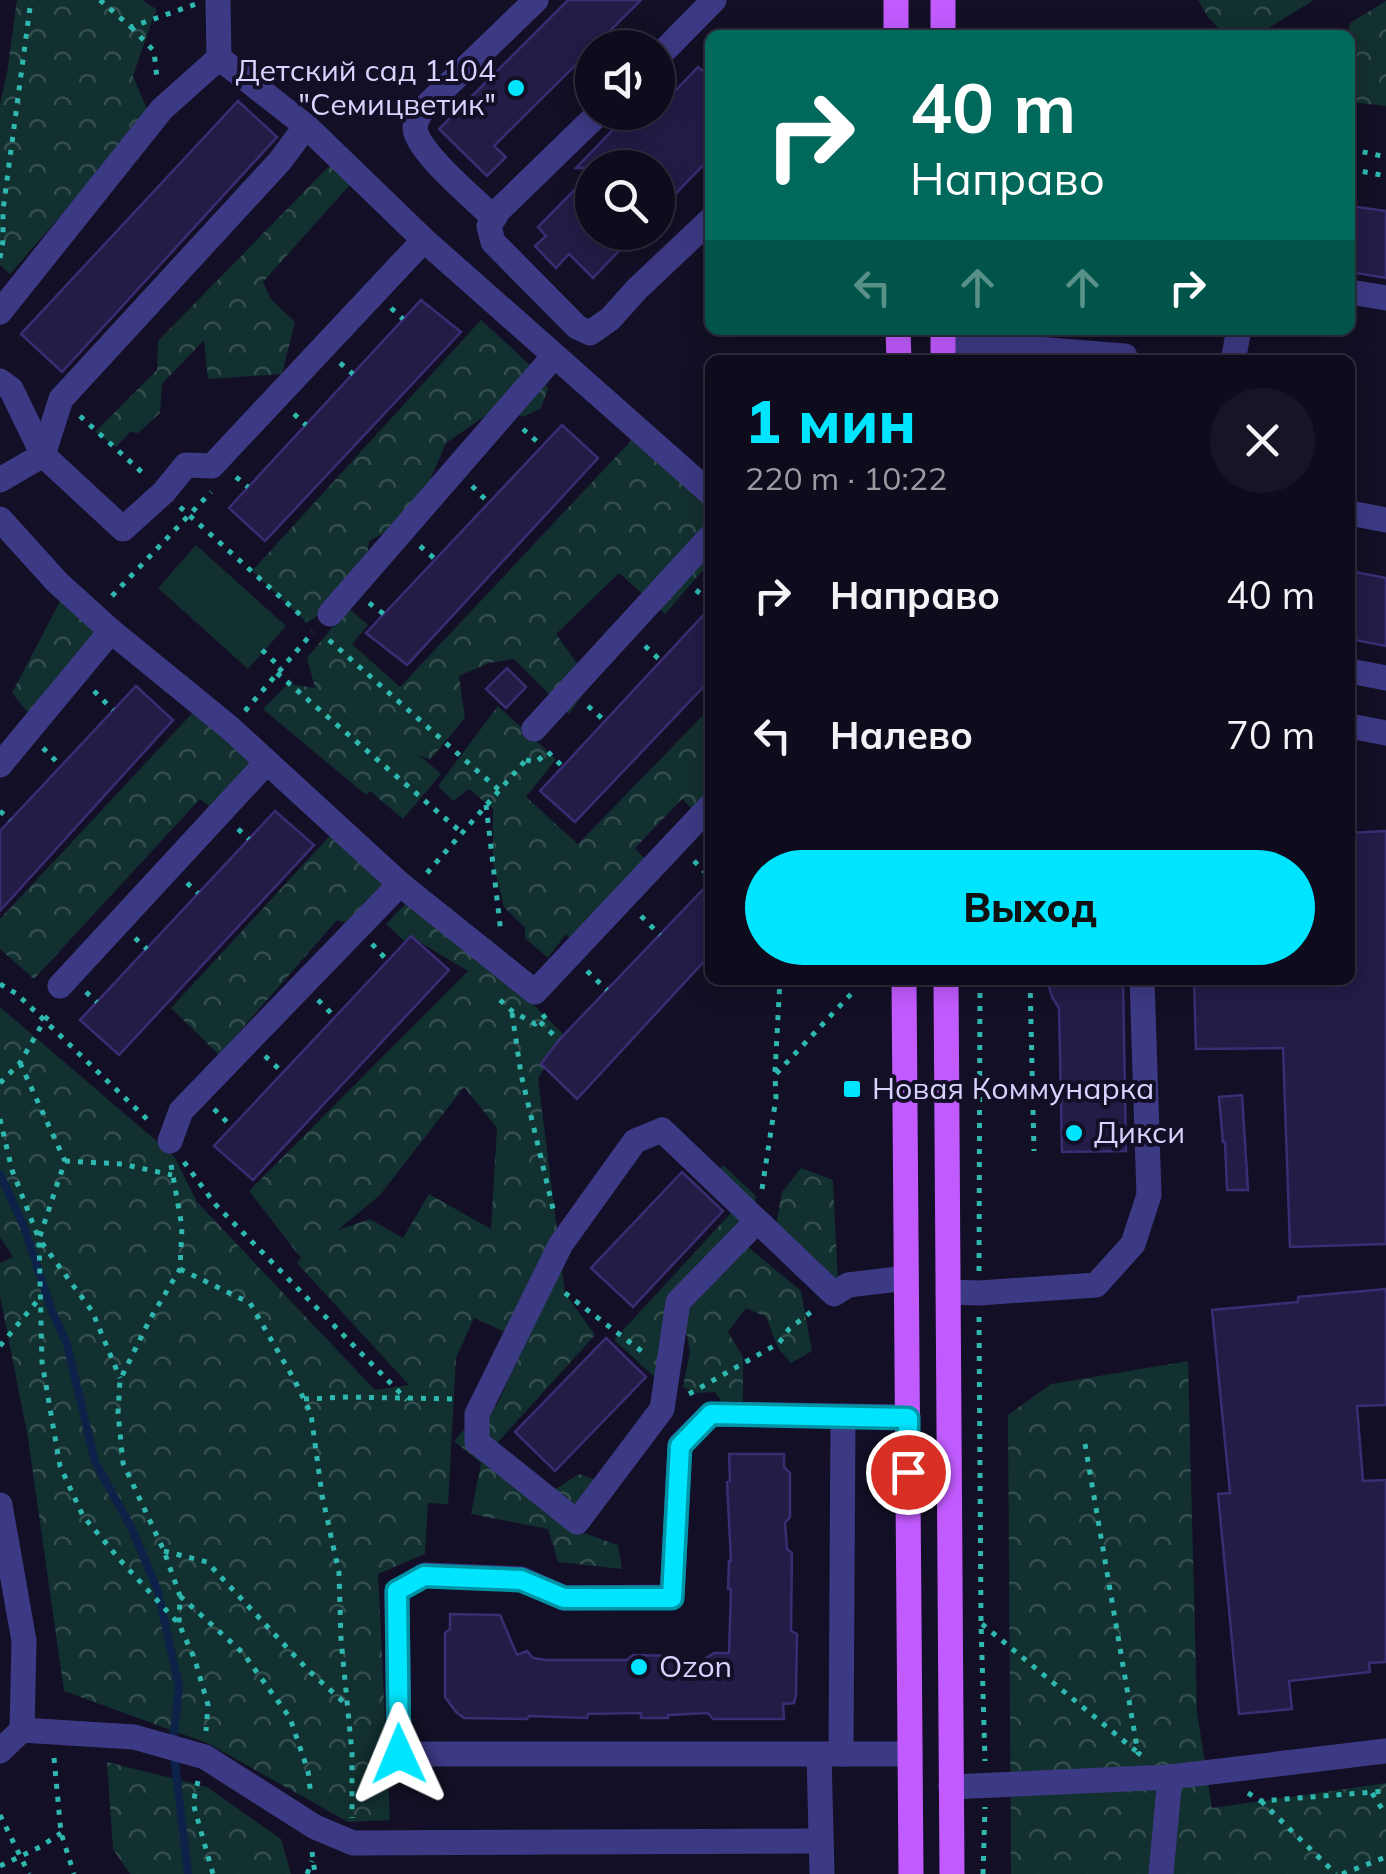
<!DOCTYPE html>
<html lang="ru">
<meta charset="utf-8">
<style>
:root{--surface:#0e0b1c;--page:#171425;--text:#f1f3f6;--muted:#9b9ba3;--line:#2e2b3b;--accent:#00e5ff}
body{margin:0;font-family:Mulish,sans-serif;background:var(--page);color:var(--text);height:100vh;display:flex;flex-direction:column;font-size:38px;white-space:nowrap}
*{box-sizing:border-box;margin:0}
p{font-size:32px;color:var(--muted)}
.icon{flex:none;width:55px;height:55px;fill:none;stroke:currentColor;stroke-width:2;stroke-linecap:round;stroke-linejoin:round}
.map{position:relative;flex:1;overflow:hidden}
.panel{position:absolute;left:705px;top:355px;width:650px;height:630px;display:flex;flex-direction:column;background:var(--surface);border-radius:15px;box-shadow:0 5px 25px #0003,0 0 0 2px var(--line)}
.panel>*{flex:none}
.banner{position:absolute;left:705px;top:30px;width:650px;height:305px;border-radius:15px;box-shadow:0 5px 25px #0003,0 0 0 2px var(--line);background:#00695c;color:#fff;overflow:hidden}
.controls{position:absolute;left:575px;top:30px;display:grid;gap:20px}
.controls a{display:grid;place-items:center;width:100px;height:100px;border-radius:50%;background:var(--surface);box-shadow:0 5px 25px #0003,0 0 0 2px var(--line);font-size:50px}
.pin{position:absolute;display:grid;place-items:center;width:85px;height:85px;color:#fff;margin:-42px;border:5px solid #fff;border-radius:50%;box-shadow:0 2px 10px #0007}
.me{position:absolute;width:110px;margin:-55px;rotate:359deg;stroke-linejoin:round;filter:drop-shadow(0 0 8px #0008)}
.turn{display:flex;align-items:center;gap:35px;height:210px;padding:0 40px;font-size:45px}
.turn .icon{width:130px;height:130px;stroke-width:2.5}
.turn b{display:block;font-size:70px;line-height:85px}
.lanes{display:flex;align-items:center;height:95px;padding:0 40px;background:#0003;justify-content:center;gap:50px;direction:ltr}
.lanes .off{opacity:.35}
.round{display:grid;place-items:center;flex:none;width:105px;height:105px;border-radius:52px;background:var(--page)}
.overview{display:flex;align-items:center;justify-content:space-between;height:170px;padding:0 40px}
h1{font-size:60px;font-weight:800;line-height:75px;color:var(--accent)}
.button{display:flex;gap:20px;margin-top:auto;padding:20px 40px}
.button a{flex:1;height:115px;border-radius:60px;background:var(--accent);color:#111;font-size:40px;font-weight:800;line-height:115px;text-align:center}
ul{padding:0;list-style:none}
li{display:flex;align-items:center;gap:30px;height:140px;padding:0 40px}
li div{flex:1}
li b{display:block;font-size:38px}
li em{font-style:normal}
.map>svg:first-child{display:block}
.grass{fill:#12302f}
.forest{fill:url(#forest-crowns);fill-rule:evenodd}
.lines{fill:none;stroke-linecap:round;stroke-linejoin:round}
.stream{stroke:#0c2248;stroke-width:8}
.building{fill:#241b47;stroke:#3b2d73;stroke-width:2.5}
.path{stroke:#2fb8b0;stroke-width:5;stroke-dasharray:5 8;stroke-linecap:butt}
.minor{stroke:#3d3a85;stroke-width:25}
.major{stroke:#c25bff;stroke-width:25}
.route-casing{stroke:#0095a6;stroke-width:25}
.route{stroke:#00e5ff;stroke-width:18}
.poi-dot{fill:#00e5ff;stroke:#130f26;stroke-width:4}
.labels{text-anchor:middle;stroke-width:8;stroke-linejoin:round;paint-order:stroke}
.poi-label{font-size:30px;fill:#d9d4ff;stroke:#130f26;text-anchor:start}
</style>
<div class="map">
<svg width="1386" height="1874" viewBox="0 0 1386 1874">
<defs>
<pattern id="forest-crowns" width="20" height="18" patternUnits="userSpaceOnUse" patternTransform="scale(2.5)"><rect width="20" height="18" fill="#12302f"/><path d="M2 6a3 3 0 1 1 6 0M12 15a3 3 0 1 1 6 0" fill="none" stroke="#344d4e"/></pattern>
</defs>
<rect width="100%" height="100%" fill="#130f26"/>
<polygon class="grass" points="196,545 286,626 248,669 158,588"/>
<g class="forest">
<polygon points="17,0 142,0 156,9 133,76 149,114 10,274 0,265 0,104 7,73"/>
<polygon points="1198,0 1314,0 1257,35 1225,35 1208,17"/>
<polygon points="1386,1 1386,106 1350,102 1350,35 1347,35 1350,23"/>
<polygon points="335,160 356,178 263,282 271,299 295,322 282,374 208,379 204,340 162,384 160,413 138,433 130,432 116,447 95,432 157,370 158,341"/>
<polygon points="481,320 542,376 548,389 541,408 523,417 501,405 446,443 414,517 369,541 362,593 327,609 307,623 252,571"/>
<polygon points="641,430 710,501 710,562 665,614 619,573 556,634 591,683 569,714 514,659 489,663 459,676 465,718 430,760 419,755 441,774 403,819 370,791 366,795 263,709 288,684 315,688 307,658 348,608 368,625 352,644 400,687"/>
<polygon points="67,588 115,632 29,714 12,693"/>
<polygon points="498,706 556,759 526,797 578,844 710,708 710,826 682,799 635,848 657,872 576,946 566,934 548,958 525,938 525,928 504,907 493,863 493,809 469,789 453,801 438,786"/>
<polygon points="198,707 256,763 218,813 200,799 34,979 0,949 0,919"/>
<polygon points="337,828 393,880 358,926 337,920 219,1055 171,1008"/>
<path d="M 418,891 L 563,1034 L 538,1079 L 565,1293 L 595,1335 L 497,1443 L 545,1496 L 579,1474 L 597,1480 L 578,1531 L 618,1545 L 622,1569 L 558,1562 L 548,1529 L 471,1514 L 481,1463 L 454,1441 L 466,1427 L 497,1405 L 525,1341 L 474,1318 L 456,1358 L 448,1504 L 428,1503 L 425,1554 L 378,1574 L 390,1820 L 348,1822 L 209,1744 L 64,1691 L 28,1438 L 0,1296 L 0,1263 L 13,1257 L 0,1237 L 0,1007 L 174,1156 L 197,1202 L 375,1390 L 409,1385 L 297,1263 L 301,1258 L 249,1191 L 468,971 L 411,937 L 404,941 L 386,924 ZM 464,1087 L 497,1128 L 491,1229 L 429,1194 L 403,1238 L 370,1219 L 338,1230 L 380,1195 Z"/>
<polygon points="723,1165 756,1196 749,1248 801,1291 812,1351 791,1363 778,1348 766,1317 746,1308 728,1332 743,1357 743,1402 722,1402 715,1392 696,1393 683,1387 690,1352 687,1335 681,1330 658,1380 614,1340 731,1213 705,1185"/>
<polygon points="801,1168 833,1180 838,1282 776,1226 782,1192"/>
<polygon points="1188,1361 1197,1712 1212,1808 1386,1783 1386,1874 1011,1874 1008,1415 1051,1384"/>
<polygon points="107,1762 207,1787 281,1839 291,1874 130,1874 113,1849"/>
</g>
<g class="lines">
<g class="stream">
<polyline points="0,1174 24,1227 52,1311 67,1344 95,1462 131,1527 158,1591 179,1687 173,1741"/>
<polyline points="174,1755 188,1874"/>
</g>
</g>
<g class="building">
<polygon points="568,0 641,0 494,146 506,157 487,176 439,129"/>
<polygon points="698,67 710,77 710,158 658,212 658,168 576,168 630,112 658,112 658,109"/>
<polygon points="238,101 277,137 62,372 21,334"/>
<polygon points="592,172 592,232 637,232 593,278 569,254 556,268 535,246 546,236 538,227"/>
<polygon points="1350,206 1386,211 1386,278 1350,272"/>
<polygon points="421,300 461,332 265,541 229,508"/>
<polygon points="562,425 598,458 407,665 366,633"/>
<polygon points="1350,571 1386,578 1386,646 1350,639"/>
<polygon points="710,608 710,680 575,822 540,791"/>
<polygon points="507,668 526,687 506,708 486,689"/>
<polygon points="136,686 173,720 0,911 0,831"/>
<polygon points="275,811 314,845 119,1055 80,1020"/>
<polygon points="1386,831 1386,1244 1290,1247 1283,1048 1196,1049 1194,980 1352,980 1350,833"/>
<polygon points="710,882 710,955 577,1099 541,1064 559,1040"/>
<polygon points="411,936 449,970 253,1180 214,1146"/>
<polygon points="1047,980 1123,980 1126,1151 1062,1152 1059,1008 1052,997"/>
<polygon points="1242,1095 1248,1190 1227,1190 1225,1142 1223,1142 1219,1097"/>
<polygon points="682,1172 723,1211 633,1307 591,1268"/>
<polygon points="1386,1289 1386,1405 1357,1406 1363,1481 1386,1480 1386,1662 1369,1663 1370,1672 1289,1681 1292,1709 1239,1714 1218,1494 1230,1493 1212,1310 1298,1302 1298,1297"/>
<polygon points="606,1338 646,1377 555,1471 515,1432"/>
<polygon points="729,1454 784,1454 784,1467 790,1473 790,1517 785,1523 787,1549 792,1553 791,1631 797,1634 796,1695 794,1703 783,1704 784,1719 713,1719 708,1713 668,1715 668,1718 641,1718 641,1713 588,1714 587,1718 529,1716 527,1719 464,1718 456,1712 445,1697 445,1633 450,1629 450,1614 500,1615 517,1655 527,1651 533,1658 547,1660 627,1660 633,1655 675,1656 681,1661 699,1663 714,1653 729,1653 731,1589 728,1589 729,1561 731,1561 727,1482 730,1481"/>
</g>
<g class="lines">
<g class="path">
<polyline points="100,0 131,27 196,4"/>
<polyline points="131,27 154,51 157,79"/>
<polyline points="1350,149 1386,157"/>
<polyline points="1350,169 1386,176"/>
<polyline points="0,258 3,241 3,210 31,0"/>
<polyline points="391,308 403,319"/>
<polyline points="340,363 353,374"/>
<polyline points="294,414 306,425"/>
<polyline points="80,416 146,476"/>
<polyline points="523,429 542,446"/>
<polyline points="236,477 248,487"/>
<polyline points="472,486 489,503"/>
<polyline points="180,507 306,620"/>
<polyline points="420,546 435,559"/>
<polyline points="696,590 710,602"/>
<polyline points="112,596 211,492"/>
<polyline points="369,603 384,614"/>
<polyline points="329,640 499,790"/>
<polyline points="645,646 661,661"/>
<polyline points="262,650 281,668"/>
<polyline points="277,673 461,832"/>
<polyline points="94,691 113,710"/>
<polyline points="588,706 605,721"/>
<polyline points="245,711 313,632"/>
<polyline points="43,748 61,766"/>
<polyline points="548,752 563,767"/>
<polyline points="526,760 536,762 548,752"/>
<polyline points="486,805 501,933"/>
<polyline points="0,811 10,820"/>
<polyline points="238,829 249,839"/>
<polyline points="694,861 710,877"/>
<polyline points="427,873 525,761"/>
<polyline points="187,883 198,893"/>
<polyline points="641,916 660,935"/>
<polyline points="135,938 147,949"/>
<polyline points="372,944 385,958"/>
<polyline points="587,971 607,990"/>
<polyline points="1030,980 1034,1151"/>
<polyline points="0,984 17,994 151,1123"/>
<polyline points="86,992 97,1002"/>
<polyline points="318,1000 335,1017"/>
<polyline points="500,1000 512,1011 535,1024 547,1014"/>
<polyline points="512,1013 521,1074 554,1213"/>
<polyline points="540,1022 559,1040"/>
<polyline points="265,1056 280,1070"/>
<polyline points="20,1063 65,1161 39,1239 92,1311 120,1378"/>
<polyline points="775,1072 780,980"/>
<polyline points="0,1083 20,1063 44,1021 53,1010"/>
<polyline points="214,1109 229,1124"/>
<polyline points="0,1119 12,1170 39,1239 42,1362 60,1466 83,1516 121,1561 179,1624 195,1660 208,1705 206,1731"/>
<polyline points="65,1161 122,1164 172,1175"/>
<polyline points="184,1162 215,1204 407,1400"/>
<polyline points="171,1165 182,1227 180,1269 150,1319 120,1380 118,1413 123,1463 164,1551 180,1596 179,1624"/>
<polyline points="762,1189 776,1098 775,1075 852,993"/>
<polyline points="180,1269 250,1303 295,1381 311,1414 322,1495 339,1573 341,1639 352,1753 352,1818"/>
<polyline points="979,1271 980,980"/>
<polyline points="565,1293 644,1353"/>
<polyline points="979,1317 981,1623 985,1761"/>
<polyline points="0,1346 38,1300"/>
<polyline points="689,1394 779,1343 789,1329 816,1308"/>
<polyline points="304,1399 348,1397 456,1399"/>
<polyline points="1085,1444 1138,1753 1141,1755"/>
<polyline points="164,1551 207,1562 308,1670 348,1706"/>
<polyline points="180,1596 243,1653 290,1718 308,1771 311,1796"/>
<polyline points="982,1624 1136,1751"/>
<polyline points="54,1758 61,1833 74,1874"/>
<polyline points="198,1781 193,1803 213,1874"/>
<polyline points="1248,1793 1261,1801 1386,1791"/>
<polyline points="1372,1793 1386,1815"/>
<polyline points="1261,1801 1336,1874"/>
<polyline points="0,1815 29,1874"/>
<polyline points="312,1852 315,1874"/>
<polyline points="0,1866 40,1847 61,1833"/>
<polyline points="307,1874 312,1861"/>
<polyline points="983,1874 985,1807"/>
<polyline points="1342,1874 1386,1857"/>
</g>
<g class="minor">
<polyline points="218,0 219,58 306,126 424,240 710,493"/>
<polyline points="658,57 714,0"/>
<polyline points="600,112 499,210 489,226 493,242 577,327 590,333 610,319 637,289 710,220"/>
<path d="M 494,218 C 474,199 424,157 416,133 C 413,124 418,117 422,110 L 536,0"/>
<polyline points="1350,292 1386,298"/>
<polyline points="0,312 162,109 219,58"/>
<polyline points="943,337 975,344 1125,356 1124,360"/>
<polyline points="1233,360 1239,330"/>
<polyline points="0,381 11,389 43,455 123,529 164,492 186,465 212,466 424,240"/>
<polyline points="0,480 43,455 61,399 280,161 306,126"/>
<polyline points="1350,513 1386,520"/>
<polyline points="0,519 57,582 111,631 230,728 400,884 535,992 710,806"/>
<polyline points="330,614 554,356"/>
<polyline points="1350,671 1386,678"/>
<polyline points="1350,726 1386,733"/>
<polyline points="534,729 710,537"/>
<polyline points="0,765 111,631"/>
<polyline points="60,986 267,762"/>
<polyline points="170,1141 181,1111 400,884"/>
<polyline points="757,1221 678,1302 662,1409 577,1522 477,1442 477,1414 561,1244 635,1141 662,1130 834,1294 848,1285 906,1278"/>
<polyline points="948,1292 979,1293 1096,1285 1133,1244 1149,1195 1142,980"/>
<polyline points="908,1417 711,1414 680,1445 672,1597 564,1598 521,1579 425,1575 397,1591 399,1754 910,1754"/>
<polyline points="0,1505 24,1641 22,1730"/>
<polyline points="0,1751 22,1730 134,1737 205,1757 315,1827 353,1843 821,1841"/>
<polyline points="841,1754 843,1416"/>
<polyline points="819,1755 822,1874"/>
<polyline points="951,1787 1170,1777 1386,1751"/>
<polyline points="1161,1874 1170,1777"/>
</g>
<g class="major">
<polyline points="896,0 896,35"/>
<polyline points="943,0 943,35"/>
<polyline points="898,330 899,360"/>
<polyline points="943,330 943,360"/>
<polyline points="904,980 911,1874"/>
<polyline points="946,980 952,1874"/>
</g>
</g>
<g class="lines">
<defs>
<polyline id="route" points="399,1754 397,1591 424,1576 521,1580 564,1598 672,1598 680,1446 711,1414 908,1418 908,1472"/>
</defs>
<use href="#route" class="route-casing"/>
<use href="#route" class="route"/>
</g>
<g class="poi-dot">
<circle cx="516" cy="88" r="10"/>
<rect x="842" y="1079" width="20" height="20" rx="5"/>
<circle cx="1074" cy="1133" r="10"/>
<circle cx="639" cy="1667" r="10"/>
</g>
<g class="labels">
<g class="poi-label">
<text x="496" y="81" text-anchor="end">Детский сад 1104<tspan x="496" dy="34">"Семицветик"</tspan></text>
<text x="872" y="1099">Новая Коммунарка</text>
<text x="1094" y="1143">Дикси</text>
<text x="659" y="1677">Ozon</text>
</g>
</g>
</svg>
<div class="controls">
<a><svg class="icon" aria-label="sound" viewBox="0 0 24 24"><path d="M4 9h4l5-4v14l-5-4H4zM17 9q2 3 0 6"/></svg></a>
<a><svg class="icon" aria-label="search" viewBox="0 0 24 24"><circle cx="10" cy="10" r="6"/><path d="M15 15l6 6"/></svg></a>
</div>
<div class="pin" style="left:908px;top:1472px;background:#d93025"><svg class="icon" aria-label="arrive" viewBox="0 0 24 24"><path d="M6 21V4h12l-3 4 3 4H6"/></svg></div>
<svg class="me" style="left:399px;top:1754px" viewBox="-20 -20 40 40"><path d="M0-17L14 15 0 8-14 15z" fill="#00e5ff" stroke="#fff" stroke-width="4"/></svg>
<div class="banner">
<div class="turn"><svg class="icon" aria-label="right" viewBox="0 0 24 24"><path d="M7 20v-9h11M14 6l5 5-5 5"/></svg><div><b>40 m</b>Направо</div></div>
<div class="lanes"><svg class="icon off" aria-label="left" viewBox="0 0 24 24"><path d="M17 20v-9H6M10 6l-5 5 5 5"/></svg><svg class="icon off" aria-label="ahead" viewBox="0 0 24 24"><path d="M12 20V5M6 11l6-6 6 6"/></svg><svg class="icon off" aria-label="ahead" viewBox="0 0 24 24"><path d="M12 20V5M6 11l6-6 6 6"/></svg><svg class="icon" aria-label="right" viewBox="0 0 24 24"><path d="M7 20v-9h11M14 6l5 5-5 5"/></svg></div>
</div>
<section class="panel">
<div class="overview"><div><h1>1 мин</h1><p>220 m · 10:22</p></div><a class="round"><svg class="icon" aria-label="close" viewBox="0 0 24 24"><path d="M6 6l12 12M18 6L6 18"/></svg></a></div>
<ul>
<li><svg class="icon" aria-label="right" viewBox="0 0 24 24"><path d="M7 20v-9h11M14 6l5 5-5 5"/></svg><div><b>Направо</b></div><em>40 m</em></li>
<li><svg class="icon" aria-label="left" viewBox="0 0 24 24"><path d="M17 20v-9H6M10 6l-5 5 5 5"/></svg><div><b>Налево</b></div><em>70 m</em></li>
</ul>
<div class="button"><a>Выход</a></div>
</section>
</div>
